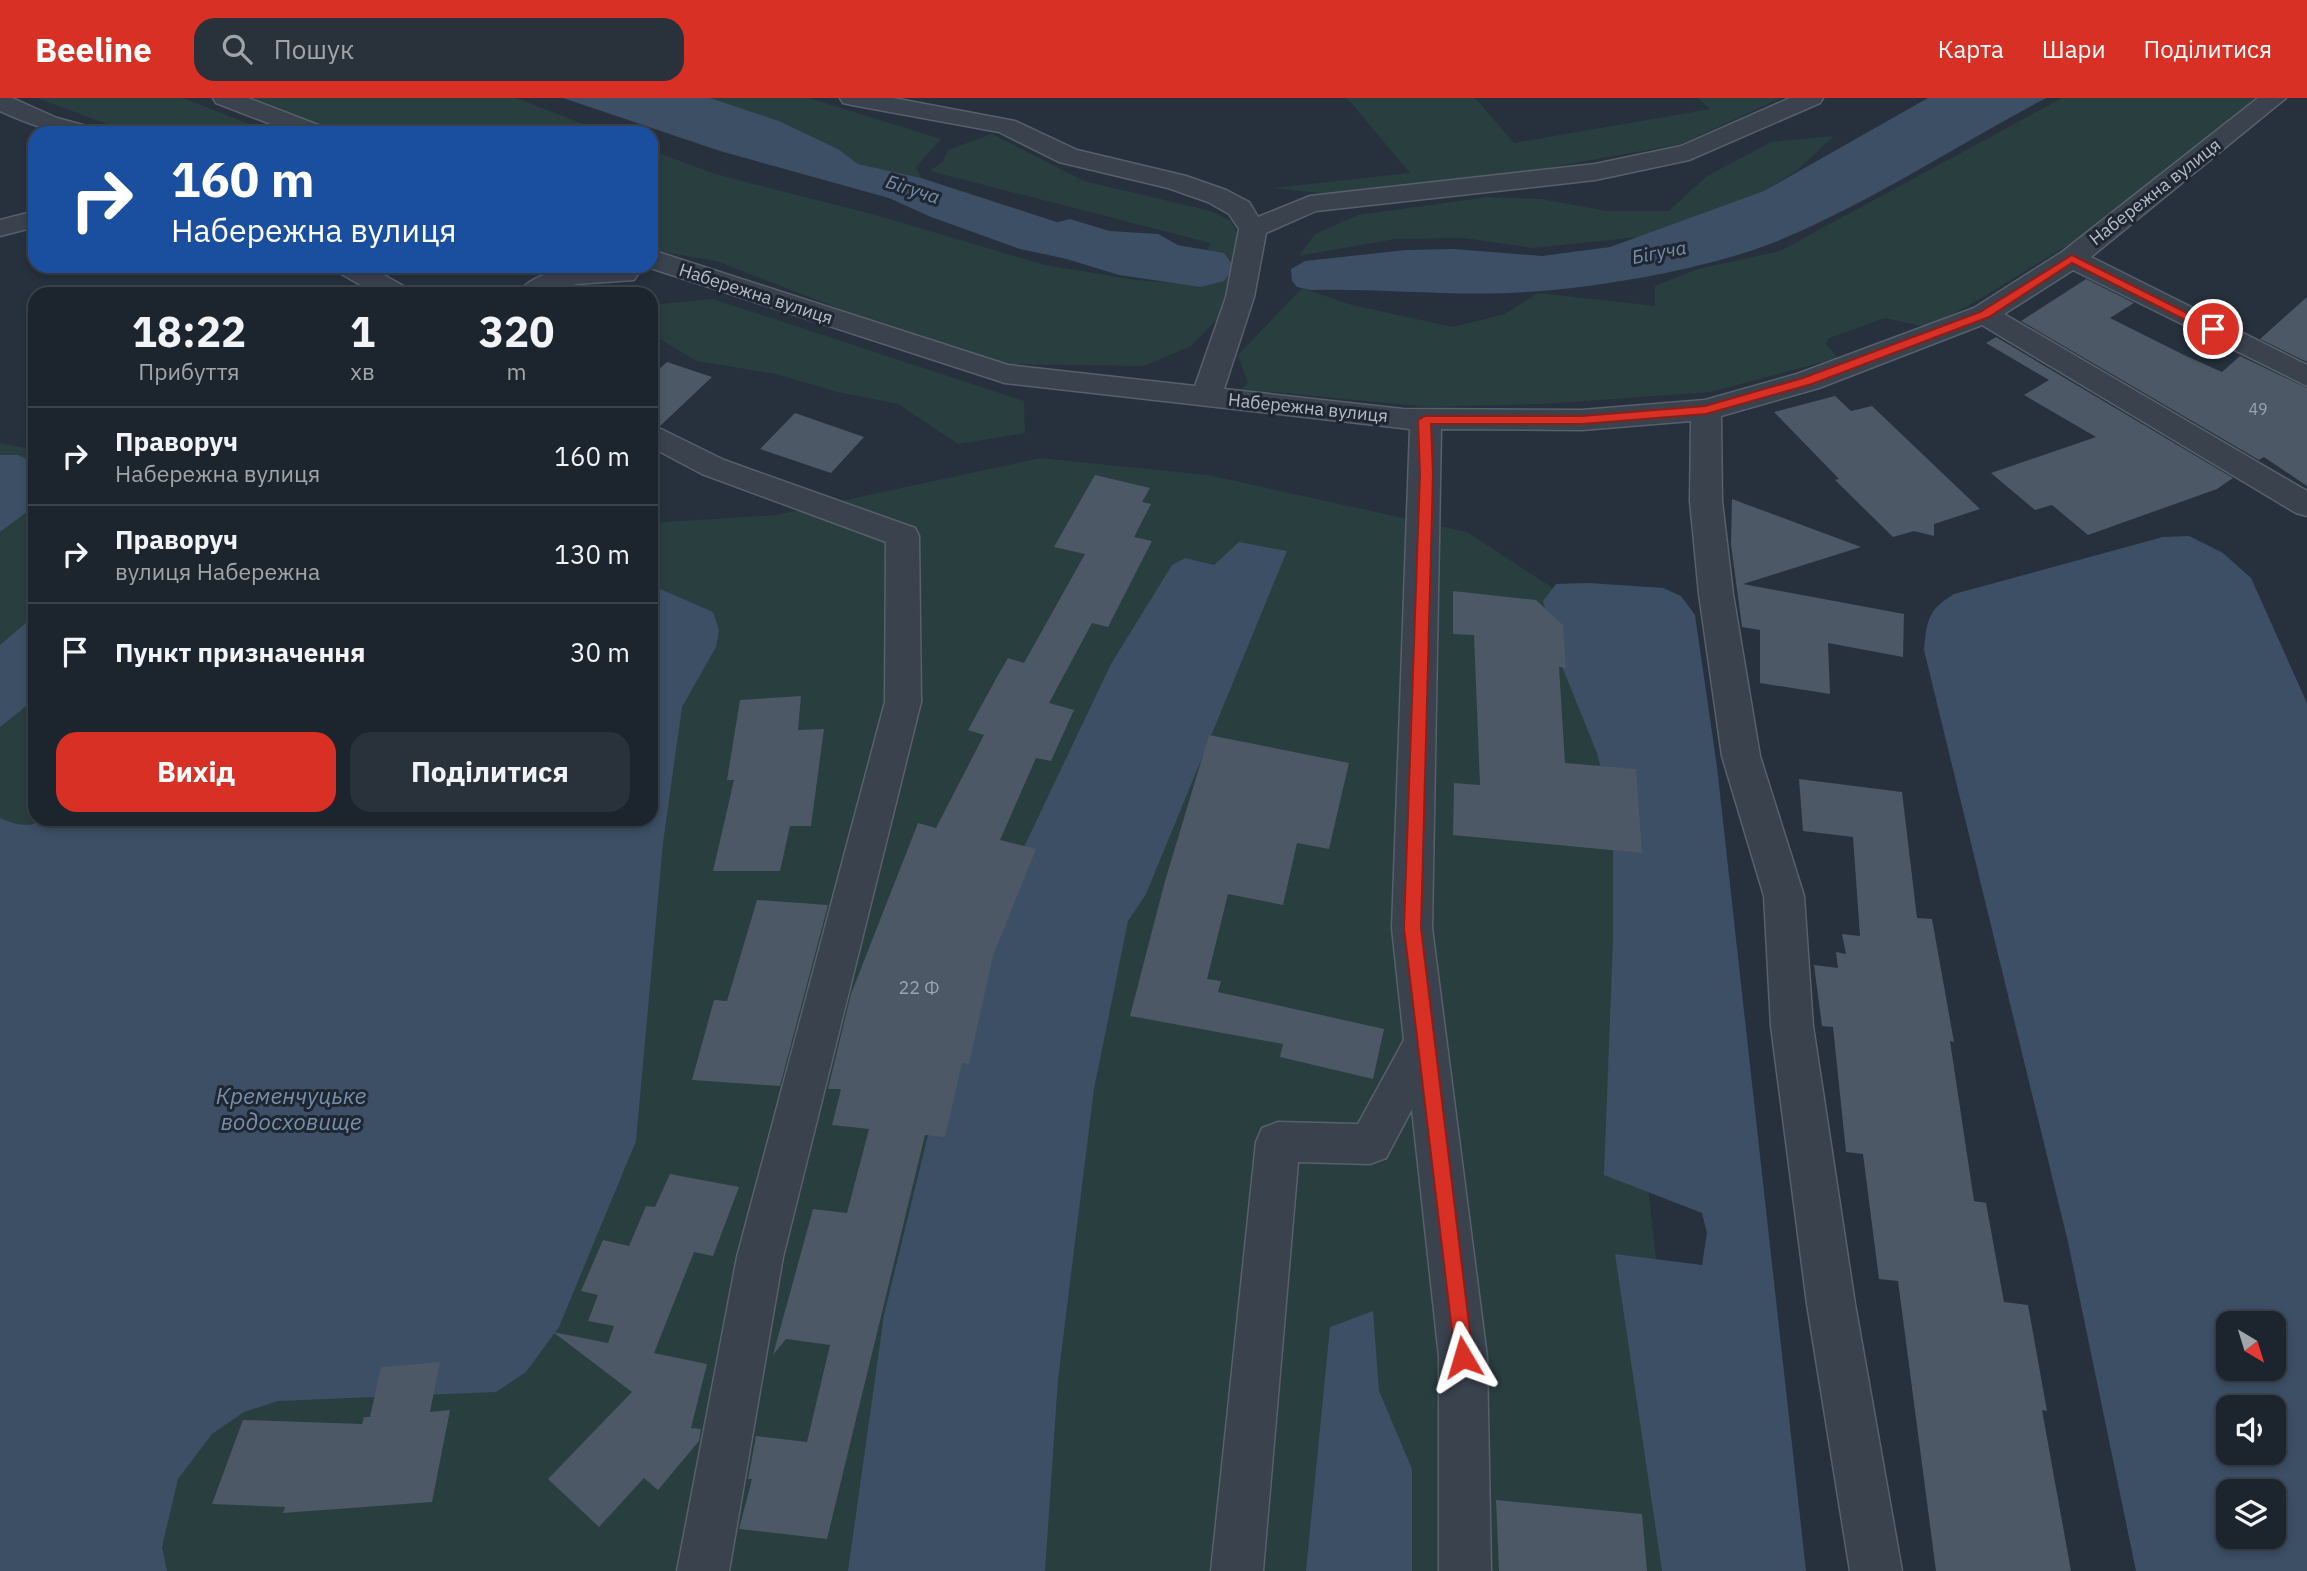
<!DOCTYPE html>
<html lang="uk">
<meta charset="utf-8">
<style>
:root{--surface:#1c252e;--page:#29313a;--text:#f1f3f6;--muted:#a0a5aa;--line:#3a424a;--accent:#d93025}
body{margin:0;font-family:"IBM Plex Sans",sans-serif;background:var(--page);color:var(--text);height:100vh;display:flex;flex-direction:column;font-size:26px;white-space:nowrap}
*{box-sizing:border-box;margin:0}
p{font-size:23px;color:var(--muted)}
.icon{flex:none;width:38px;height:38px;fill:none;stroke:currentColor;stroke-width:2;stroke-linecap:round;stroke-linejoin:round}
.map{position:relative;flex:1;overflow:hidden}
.details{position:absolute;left:28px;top:189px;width:630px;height:539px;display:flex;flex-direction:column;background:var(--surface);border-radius:21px;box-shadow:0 4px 10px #0003,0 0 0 2px var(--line)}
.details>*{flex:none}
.top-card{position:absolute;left:28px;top:28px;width:630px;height:147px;border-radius:21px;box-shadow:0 4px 10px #0003,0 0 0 2px var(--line);background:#1a4fa0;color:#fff;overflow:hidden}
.needle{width:46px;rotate:142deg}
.fabs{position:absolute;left:2216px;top:1213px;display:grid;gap:14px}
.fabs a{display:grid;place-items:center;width:70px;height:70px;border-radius:14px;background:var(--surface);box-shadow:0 4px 10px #0003,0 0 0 2px var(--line);font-size:35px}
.pin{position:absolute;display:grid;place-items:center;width:60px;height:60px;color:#fff;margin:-30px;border:4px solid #fff;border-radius:50%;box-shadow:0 2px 7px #0007}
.me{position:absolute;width:77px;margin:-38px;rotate:353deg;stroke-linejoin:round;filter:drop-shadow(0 0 5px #0008)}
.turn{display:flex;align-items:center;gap:24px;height:147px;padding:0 28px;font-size:32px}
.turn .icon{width:91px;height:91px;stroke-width:2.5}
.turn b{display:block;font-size:49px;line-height:60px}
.eta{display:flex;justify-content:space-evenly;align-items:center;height:119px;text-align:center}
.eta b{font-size:42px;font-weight:800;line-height:49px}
.primary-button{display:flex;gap:14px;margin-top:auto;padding:14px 28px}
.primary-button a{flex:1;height:80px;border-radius:21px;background:var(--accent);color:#fff;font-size:28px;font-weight:800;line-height:80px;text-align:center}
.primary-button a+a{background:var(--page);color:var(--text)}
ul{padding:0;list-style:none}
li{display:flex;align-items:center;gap:21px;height:98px;padding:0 28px;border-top:2px solid var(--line)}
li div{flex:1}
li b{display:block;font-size:26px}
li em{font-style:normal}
header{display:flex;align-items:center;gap:42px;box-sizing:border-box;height:98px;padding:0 35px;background:var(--accent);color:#fff}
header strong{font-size:33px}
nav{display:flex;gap:38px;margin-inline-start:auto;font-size:24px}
.search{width:490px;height:63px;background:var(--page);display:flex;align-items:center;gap:18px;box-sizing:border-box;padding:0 24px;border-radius:21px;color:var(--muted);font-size:26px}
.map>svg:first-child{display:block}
.green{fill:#293e3f}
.water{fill:#3c4f65;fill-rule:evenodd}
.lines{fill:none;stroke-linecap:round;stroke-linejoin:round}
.river{fill:#3c4f65;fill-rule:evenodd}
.building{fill:#4c5865}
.minor-casing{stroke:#57606b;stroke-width:3}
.minor{fill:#39424d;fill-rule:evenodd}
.route{fill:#d93025;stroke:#8d1f18;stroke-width:2}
.labels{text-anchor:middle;stroke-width:6;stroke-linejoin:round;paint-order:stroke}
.far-number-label{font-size:16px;fill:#9ba4af}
.far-street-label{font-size:18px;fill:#b5bdc8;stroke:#1e2732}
.number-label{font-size:18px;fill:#9ba4af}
.far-water-label{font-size:19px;font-style:italic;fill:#788faa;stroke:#1e2732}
.water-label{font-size:23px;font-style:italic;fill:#788faa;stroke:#1e2732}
</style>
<header>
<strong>Beeline</strong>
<div class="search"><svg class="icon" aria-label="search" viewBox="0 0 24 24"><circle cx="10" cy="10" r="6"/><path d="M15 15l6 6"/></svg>Пошук</div>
<nav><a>Карта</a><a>Шари</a><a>Поділитися</a></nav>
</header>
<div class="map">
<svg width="2307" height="1473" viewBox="0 0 2307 1473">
<rect width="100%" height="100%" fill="#26313d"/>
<g class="green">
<polygon points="37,0 183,0 273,35 131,35"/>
<polygon points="250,0 516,0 607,35 340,35"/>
<polygon points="710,0 809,0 941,41 916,69 921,80 858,66 838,51 779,23"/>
<polygon points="1347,0 1475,0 1514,45 1710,11 1698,0 1781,0 1681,46 1541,71 1330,96 1272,90 1410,75"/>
<polygon points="2062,0 2261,0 2084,137 1985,198 1935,226 1925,229 1885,220 1829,240 1826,246 1838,260 1711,294 1543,306 1429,309 1241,291 1248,285 1238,257 1302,190 1352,207 1453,229 1505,216 1538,195 1655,208 1655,188 1698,171 1780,153"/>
<polygon points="992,36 1084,83 1211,113 1231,123 1238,137 1239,152 1226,212 1191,248 1144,268 1000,266 905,236 716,163 651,152 651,52 715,76 872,116 1045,167 1136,182 1198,187 1210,145 930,73 943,63 948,52"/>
<polygon points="1834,38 1800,70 1733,114 1639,139 1533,150 1463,140 1395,141 1299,158 1315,136 1358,117 1488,99 1542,101 1607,113 1669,113 1707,78 1771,44"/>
<polygon points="713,201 1024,303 1025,335 958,346 898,306 837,294 776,276 696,263 660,241 651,207"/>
<polygon points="0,345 35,352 35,721 651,721 651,425 776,417 1040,360 1208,377 1467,434 1568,500 1610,638 1640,1023 1693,1473 0,1473"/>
</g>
<g class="water">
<polygon points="563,0 710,0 779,23 838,51 858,66 921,80 1078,131 1158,136 1201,160 1192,169 1147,174 1111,163 1067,161 1020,151 931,119 889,100 720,53"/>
<path d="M 1928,0 L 2046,0 C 1954,49 1867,107 1770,146 C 1705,171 1597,190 1526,194 C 1454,199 1382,190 1310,192 L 1297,189 L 1292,183 L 1291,171 L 1305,163 L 1406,152 L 1454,151 L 1542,158 L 1610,149 L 1764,93 Z"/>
<polygon points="0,357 18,357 35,365 35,408 0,434"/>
<path d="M 2189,438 L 2223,455 L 2251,480 L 2307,605 L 2307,1473 L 2136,1473 L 2068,1144 L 1924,552 C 1927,521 1928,512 1954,496 L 2163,439 ZM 2228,1225 L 2273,1225 L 2273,1270 L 2228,1270 ZM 2273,1309 L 2273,1354 L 2228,1354 L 2228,1309 ZM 2273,1393 L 2273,1438 L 2228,1438 L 2228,1393 Z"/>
<polygon points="1239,444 1287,453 1146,796 1128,823 1094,991 1058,1281 1045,1473 848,1473 884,1217 940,988 1024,749 1111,566 1172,467 1185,460 1214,467"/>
<polygon points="1589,485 1663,490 1681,498 1695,517 1717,669 1806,1473 1662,1473 1615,1156 1702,1167 1707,1135 1702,1115 1604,1077 1613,842 1613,718 1597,655 1561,566 1543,503 1556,486"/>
<path d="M 651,487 L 713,514 L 719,532 L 716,549 L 682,609 L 663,745 L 636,1043 L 559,1229 L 526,1274 L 496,1294 L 278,1303 L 244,1314 L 212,1336 L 178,1381 L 162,1449 L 167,1473 L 0,1473 L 0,720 C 17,727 28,731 45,721 L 651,721 Z"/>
<polygon points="35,517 35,601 0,629 0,547"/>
<polygon points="1373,1213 1379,1293 1412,1371 1412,1473 1306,1473 1330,1229"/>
</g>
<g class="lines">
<polygon class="river" points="1070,121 1129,139 1224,155 1234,169 1224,183 1201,189 1119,177 1047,155 1037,141 1047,127"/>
</g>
<g class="building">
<polygon points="2086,181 2134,205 2110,220 2184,257 2222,274 2240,258 2307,290 2307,388 2264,359 2259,362 2021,223"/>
<polygon points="2307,199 2307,264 2260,241"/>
<polygon points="1996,239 2233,380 2217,391 2088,437 2052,407 2035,412 1991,375 2096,339 2024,297 2049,282 1986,245"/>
<polygon points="667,264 712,279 660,328 651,324 651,278"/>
<polygon points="1835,298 1851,313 1872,308 1980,411 1934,426 1934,438 1914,433 1893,439 1835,382 1839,381 1774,314"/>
<polygon points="795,315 864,339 831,375 760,351"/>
<polygon points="1095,377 1150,390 1142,404 1151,406 1134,439 1152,443 1108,529 1092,525 1049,605 1074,612 1051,663 1036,660 1000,742 1036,751 993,858 969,966 962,965 945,1039 925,1037 827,1441 739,1431 752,1381 748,1381 756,1338 807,1344 830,1247 786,1241 773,1257 813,1111 847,1115 869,1031 832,1027 841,991 828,991 851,896 918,725 936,730 984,637 968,632 997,579 1008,560 1024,565 1085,456 1054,449"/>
<polygon points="1732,401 1861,449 1743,486 1904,516 1903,559 1828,545 1830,596 1760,585 1760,532 1742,529 1731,447"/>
<polygon points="1453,493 1536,502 1563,527 1566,570 1559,569 1565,665 1636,671 1642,755 1453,737 1454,685 1480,687 1474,537 1453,536"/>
<polygon points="801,598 798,632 824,631 811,728 790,728 780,773 713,773 734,682 727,682 740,602"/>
<polygon points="1209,637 1349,665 1329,751 1297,745 1283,807 1228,796 1207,881 1221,883 1218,894 1384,931 1373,981 1280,959 1283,946 1130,918 1165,783"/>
<polygon points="1799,681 1902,694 1917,820 1932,821 1954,944 1950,943 1974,1103 1986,1105 2004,1204 2028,1207 2047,1313 2042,1312 2071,1473 1936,1473 1898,1183 1879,1181 1863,1056 1846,1054 1833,929 1822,928 1814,867 1838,870 1836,854 1846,856 1842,836 1860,838 1853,739 1803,733"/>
<polygon points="757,802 828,807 780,988 692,982 714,902 727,903"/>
<polygon points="670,1076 739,1089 713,1158 694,1154 654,1255 707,1266 691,1330 701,1331 699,1343 658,1392 644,1380 599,1429 548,1381 632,1294 553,1234 608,1245 614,1228 588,1223 598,1197 581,1193 603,1142 629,1148 646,1108 655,1109"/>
<polygon points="440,1264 430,1314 450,1312 432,1404 283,1415 285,1409 212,1406 243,1322 362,1326 364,1319 370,1319 381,1269"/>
<polygon points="1496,1402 1642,1416 1647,1473 1499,1473"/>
</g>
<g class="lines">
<defs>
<g id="minor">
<path d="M 0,0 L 12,0 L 57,20 L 94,30 L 98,35 C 54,35 40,31 0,13 Z"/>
<polygon points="213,0 248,0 326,30 330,35 294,35 216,5"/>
<polygon points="840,0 893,0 1015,23 1077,52 1186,78 1226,92 1249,104 1258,119 1310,98 1595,66 1681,48 1790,0 1823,0 1820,5 1689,62 1595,82 1316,113 1266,135 1254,199 1224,291 1403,311 1582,312 1705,302 1797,276 1974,210 2062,154 2258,0 2286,0 2091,159 2307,267 2307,288 2073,172 2004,216 2307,393 2307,418 2296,415 1982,227 1819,290 1721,318 1722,403 1733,496 1760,658 1804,798 1813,928 1855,1206 1902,1473 1850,1473 1807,1206 1771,928 1764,798 1722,658 1699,496 1690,403 1691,323 1582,332 1441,331 1432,830 1487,1259 1491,1473 1439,1473 1439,1259 1412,1011 1386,1060 1370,1066 1298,1064 1263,1473 1211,1473 1256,1044 1262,1030 1278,1024 1358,1026 1404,942 1392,830 1410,331 1005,285 644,168 651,168 651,153 661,155 1008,267 1195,288 1226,199 1239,131 1229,116 1208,104 1168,90 1059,64 999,34 852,7 843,5"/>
<polygon points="35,113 35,129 0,138 0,122"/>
<polygon points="334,168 368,168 407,190 411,196 376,196 338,174"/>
<path d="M 582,168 L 634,170 L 638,176 L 634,182 L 576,186 L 551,196 L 517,196 C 530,177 561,171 582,168 Z"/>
<polygon points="651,326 724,362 915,430 919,438 921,604 783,1159 729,1473 677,1473 737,1159 885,604 886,444 702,376 651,349"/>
</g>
</defs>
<use href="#minor" class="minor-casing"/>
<use href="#minor" class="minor"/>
</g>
<polygon class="route" points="2072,157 2219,231 2209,234 2072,165 1989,219 1812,286 1706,316 1582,326 1431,326 1433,376 1421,830 1473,1259 1470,1266 1463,1269 1456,1266 1404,830 1420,376 1418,322 1425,318 1582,318 1705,308 1803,280 1980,214"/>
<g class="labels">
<g class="far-number-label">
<text x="2258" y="317">49</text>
</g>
<g class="far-street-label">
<text transform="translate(2155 94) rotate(-38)" y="6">Набережна вулиця</text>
<text transform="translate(756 196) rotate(18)" y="6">Набережна вулиця</text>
<text transform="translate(1308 310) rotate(6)" y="6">Набережна вулиця</text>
</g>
<g class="number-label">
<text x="919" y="896">22 Ф</text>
</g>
<g class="far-water-label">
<text transform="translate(913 91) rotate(18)" y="7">Бігуча</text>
<text transform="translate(1659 154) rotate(-11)" y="7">Бігуча</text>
</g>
<g class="water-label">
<text x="291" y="1006">Кременчуцьке<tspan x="291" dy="26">водосховище</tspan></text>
</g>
</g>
</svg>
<div class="fabs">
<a><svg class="needle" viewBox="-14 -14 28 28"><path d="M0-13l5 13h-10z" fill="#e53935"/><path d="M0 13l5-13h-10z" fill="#a0a5aa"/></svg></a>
<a><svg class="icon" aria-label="sound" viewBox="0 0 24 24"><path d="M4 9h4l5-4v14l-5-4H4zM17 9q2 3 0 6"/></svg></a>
<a><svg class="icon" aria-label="layers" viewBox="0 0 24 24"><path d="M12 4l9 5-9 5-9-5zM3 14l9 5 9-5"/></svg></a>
</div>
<div class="pin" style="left:2213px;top:231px;background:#d93025"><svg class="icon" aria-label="arrive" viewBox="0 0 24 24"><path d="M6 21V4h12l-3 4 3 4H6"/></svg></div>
<svg class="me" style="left:1463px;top:1259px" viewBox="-20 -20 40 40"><path d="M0-17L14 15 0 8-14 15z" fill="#d93025" stroke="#fff" stroke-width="4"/></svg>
<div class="top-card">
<div class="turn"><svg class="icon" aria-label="right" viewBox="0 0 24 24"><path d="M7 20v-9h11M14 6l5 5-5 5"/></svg><div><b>160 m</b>Набережна вулиця</div></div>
</div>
<section class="details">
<div class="eta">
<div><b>18:22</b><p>Прибуття</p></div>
<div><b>1</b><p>хв</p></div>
<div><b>320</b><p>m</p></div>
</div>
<ul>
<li><svg class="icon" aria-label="right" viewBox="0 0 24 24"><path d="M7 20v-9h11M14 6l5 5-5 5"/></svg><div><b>Праворуч</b><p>Набережна вулиця</p></div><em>160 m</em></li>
<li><svg class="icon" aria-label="right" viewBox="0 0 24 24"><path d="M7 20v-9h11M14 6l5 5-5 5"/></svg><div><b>Праворуч</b><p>вулиця Набережна</p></div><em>130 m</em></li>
<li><svg class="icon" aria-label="arrive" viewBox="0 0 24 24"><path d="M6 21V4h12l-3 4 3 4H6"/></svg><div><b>Пункт призначення</b></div><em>30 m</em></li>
</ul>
<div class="primary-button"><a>Вихід</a><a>Поділитися</a></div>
</section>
</div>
